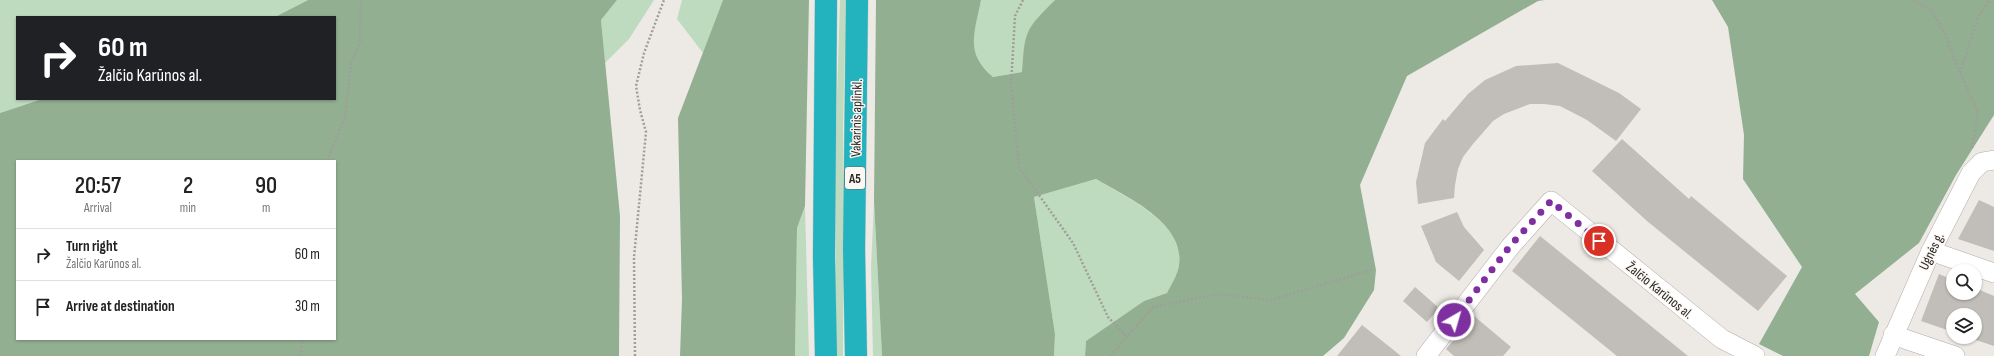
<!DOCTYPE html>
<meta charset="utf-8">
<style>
:root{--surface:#fff;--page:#f2f2f2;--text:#222;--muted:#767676;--line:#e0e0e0}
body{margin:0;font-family:"Sofia Sans Condensed",sans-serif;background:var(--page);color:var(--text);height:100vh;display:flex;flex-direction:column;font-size:15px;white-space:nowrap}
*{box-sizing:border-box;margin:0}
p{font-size:13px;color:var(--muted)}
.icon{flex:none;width:22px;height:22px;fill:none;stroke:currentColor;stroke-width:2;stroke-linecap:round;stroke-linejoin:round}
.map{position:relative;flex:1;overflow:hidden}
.details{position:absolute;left:16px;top:160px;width:320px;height:180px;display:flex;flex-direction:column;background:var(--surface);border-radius:0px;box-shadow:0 1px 3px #0004}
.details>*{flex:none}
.banner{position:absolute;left:16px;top:16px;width:320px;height:84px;border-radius:0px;box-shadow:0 1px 3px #0004;background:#202124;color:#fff;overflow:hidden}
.tools{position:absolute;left:1946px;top:264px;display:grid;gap:8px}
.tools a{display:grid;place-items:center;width:36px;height:36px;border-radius:50%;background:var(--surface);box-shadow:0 1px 3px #0004;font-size:20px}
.pin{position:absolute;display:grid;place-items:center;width:34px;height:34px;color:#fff;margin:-17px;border:2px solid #fff;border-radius:50%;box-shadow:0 1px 4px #0007}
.me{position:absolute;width:44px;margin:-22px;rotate:38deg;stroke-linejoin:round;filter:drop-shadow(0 0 3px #0008)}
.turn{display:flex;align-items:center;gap:14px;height:84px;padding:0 16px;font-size:18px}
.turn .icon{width:52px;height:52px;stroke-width:2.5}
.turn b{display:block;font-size:28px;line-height:34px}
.eta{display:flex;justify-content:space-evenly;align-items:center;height:68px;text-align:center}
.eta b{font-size:24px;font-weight:600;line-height:28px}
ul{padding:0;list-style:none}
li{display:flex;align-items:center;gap:12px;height:52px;padding:0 16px;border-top:1px solid var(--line)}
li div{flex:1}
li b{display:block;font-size:15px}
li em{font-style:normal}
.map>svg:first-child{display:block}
.green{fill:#bfdbbf}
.forest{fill:#92af92;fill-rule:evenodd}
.building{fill:#c1bdb9}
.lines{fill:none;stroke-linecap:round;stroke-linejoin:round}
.street-casing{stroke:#b1aeaa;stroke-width:20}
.highway-casing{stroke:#c7c7c7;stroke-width:23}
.path{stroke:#a09e9a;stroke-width:2.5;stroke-dasharray:2 2;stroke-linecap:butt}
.street{stroke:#fff;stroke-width:19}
.highway{stroke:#22b3bf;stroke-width:22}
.route{stroke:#7e2fa0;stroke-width:7;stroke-dasharray:0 12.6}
.labels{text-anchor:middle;stroke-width:3;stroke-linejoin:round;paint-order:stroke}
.shield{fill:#fbf7f3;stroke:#686564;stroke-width:1}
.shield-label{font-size:13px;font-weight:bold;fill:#292726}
.street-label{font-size:14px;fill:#292726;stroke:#fbf7f3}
</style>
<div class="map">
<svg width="1994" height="356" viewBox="0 0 1994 356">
<rect width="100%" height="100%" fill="#edeae5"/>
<g class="green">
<polygon points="0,0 308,0 275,17 17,17 17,99 42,99 0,113"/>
<polygon points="617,0 654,0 629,39 605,63 601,20"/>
<polygon points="682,0 723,0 703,53 677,19"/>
<polygon points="840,0 846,0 843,128 843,356 836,356 836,129"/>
<path d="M 981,0 L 1055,0 C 1027,29 1025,32 1022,72 L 993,77 C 964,53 974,32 981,0 Z"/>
<path d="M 1096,179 C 1126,198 1185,222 1179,265 C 1178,274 1171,285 1167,293 L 1144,301 L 1086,341 L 1085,356 L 1054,356 L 1055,334 L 1034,197 Z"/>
<polygon points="874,201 882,356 873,356 871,267"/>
<polygon points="805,206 809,356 795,356 797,228"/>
</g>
<g class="forest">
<path d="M 308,0 L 617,0 L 601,20 L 620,216 L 619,356 L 0,356 L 0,113 L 42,99 L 335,99 L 335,17 L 275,17 ZM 17,161 L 335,161 L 335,339 L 17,339 Z"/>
<polygon points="723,0 809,0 805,206 797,228 795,356 680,356 682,299 678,118"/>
<path d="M 876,0 L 981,0 C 975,32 964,53 993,77 L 1022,72 C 1025,30 1025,30 1055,0 L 1545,0 L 1538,1 L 1407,76 L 1360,185 L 1376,270 L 1374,290 L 1344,338 L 1323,356 L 1085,356 L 1086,341 L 1144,301 L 1167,293 C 1171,285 1178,274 1179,265 C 1185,222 1126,197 1096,179 L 1034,197 L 1055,334 L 1054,356 L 882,356 L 874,201 Z"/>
<polygon points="1712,0 1994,0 1994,115 1956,175 1919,243 1855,294 1879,322 1869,356 1783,356 1759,344 1802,267 1743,179 1744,135 1728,27"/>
</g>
<g class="building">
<polygon points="1558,63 1619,93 1641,109 1616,141 1587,120 1560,106 1544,104 1530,104 1504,114 1493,121 1473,144 1463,157 1458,169 1455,185 1454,198 1418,204 1416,182 1425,143 1443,119 1445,121 1468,94 1485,80 1516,66"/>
<polygon points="1622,139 1689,199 1691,196 1787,276 1758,311 1647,221 1592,171"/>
<polygon points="1979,200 1994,207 1994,251 1958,239"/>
<polygon points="1457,212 1464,227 1484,250 1459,281 1436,262 1421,226"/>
<polygon points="1540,236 1630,309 1688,356 1617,356 1512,271"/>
<polygon points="1939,274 1953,280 1953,293 1975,293 1975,288 1994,296 1994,346 1967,337 1975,337 1975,315 1953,315 1953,332 1921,321"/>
<polygon points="1415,287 1439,308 1427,322 1403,301"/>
<polygon points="1474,316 1511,347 1503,356 1454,356 1446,349"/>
<polygon points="1362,325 1381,340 1401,356 1337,356"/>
</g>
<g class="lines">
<defs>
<g id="street">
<polyline points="1931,251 1994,273"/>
<polyline points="1893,335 1955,356"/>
<polyline points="1426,356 1510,247 1551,201 1722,339 1755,356"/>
<polyline points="1885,356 1931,251 1971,173 1982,162 1994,160"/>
</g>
<g id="highway">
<polyline points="826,356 824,257 826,0"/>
<polyline points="856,356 854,249 857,0"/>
</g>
</defs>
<use href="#street" class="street-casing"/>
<use href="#highway" class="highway-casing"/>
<g class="path">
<polyline points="1023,0 1015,16 1011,85 1019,167 1073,243 1108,317 1127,337"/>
<polyline points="1913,0 1932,10 1946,37 1960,73 1978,112 1972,148"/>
<polyline points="1960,73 1978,17 1990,0"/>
<polyline points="328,161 332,147 345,118 351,63 360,41 361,0"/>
<polyline points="301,356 302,339"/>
<polyline points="635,356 634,257 646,132 640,110 636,86 644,53 664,0"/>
<polyline points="1110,356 1153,307 1219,294 1271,300 1371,270"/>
</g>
<use href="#street" class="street"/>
<use href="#highway" class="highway"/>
</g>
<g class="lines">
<polyline class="route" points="1454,320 1510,246 1551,201 1599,241"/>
</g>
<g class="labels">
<rect class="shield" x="845" y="167" width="20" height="22" rx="3"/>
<g class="shield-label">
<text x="855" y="183">A5</text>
</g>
<g class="street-label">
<text transform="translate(856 118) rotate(-89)" y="5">Vakarinis aplinkl.</text>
<text transform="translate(1931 251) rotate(-64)" y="5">Ugnės g.</text>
<text transform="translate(1660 290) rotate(39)" y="5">Žalčio Karūnos al.</text>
</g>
</g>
</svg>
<div class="tools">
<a><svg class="icon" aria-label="search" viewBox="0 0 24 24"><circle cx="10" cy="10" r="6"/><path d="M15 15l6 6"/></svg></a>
<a><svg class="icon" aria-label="layers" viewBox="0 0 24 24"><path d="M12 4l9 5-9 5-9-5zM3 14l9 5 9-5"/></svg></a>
</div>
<div class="pin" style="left:1599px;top:241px;background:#d93025"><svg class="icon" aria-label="arrive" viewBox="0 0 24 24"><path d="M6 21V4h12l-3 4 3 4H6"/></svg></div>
<svg class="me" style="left:1454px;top:320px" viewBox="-20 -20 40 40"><circle r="17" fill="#7e2fa0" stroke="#fff" stroke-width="3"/><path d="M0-11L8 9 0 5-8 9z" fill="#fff"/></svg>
<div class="banner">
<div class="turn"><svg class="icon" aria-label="right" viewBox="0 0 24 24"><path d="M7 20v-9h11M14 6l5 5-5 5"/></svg><div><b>60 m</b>Žalčio Karūnos al.</div></div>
</div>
<section class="details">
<div class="eta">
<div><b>20:57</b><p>Arrival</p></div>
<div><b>2</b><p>min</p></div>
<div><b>90</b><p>m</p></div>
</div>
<ul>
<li><svg class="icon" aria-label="right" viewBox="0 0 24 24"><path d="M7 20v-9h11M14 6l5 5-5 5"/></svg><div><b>Turn right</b><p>Žalčio Karūnos al.</p></div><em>60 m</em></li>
<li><svg class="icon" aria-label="arrive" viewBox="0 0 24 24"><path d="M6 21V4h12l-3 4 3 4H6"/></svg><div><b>Arrive at destination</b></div><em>30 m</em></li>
</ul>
</section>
</div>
